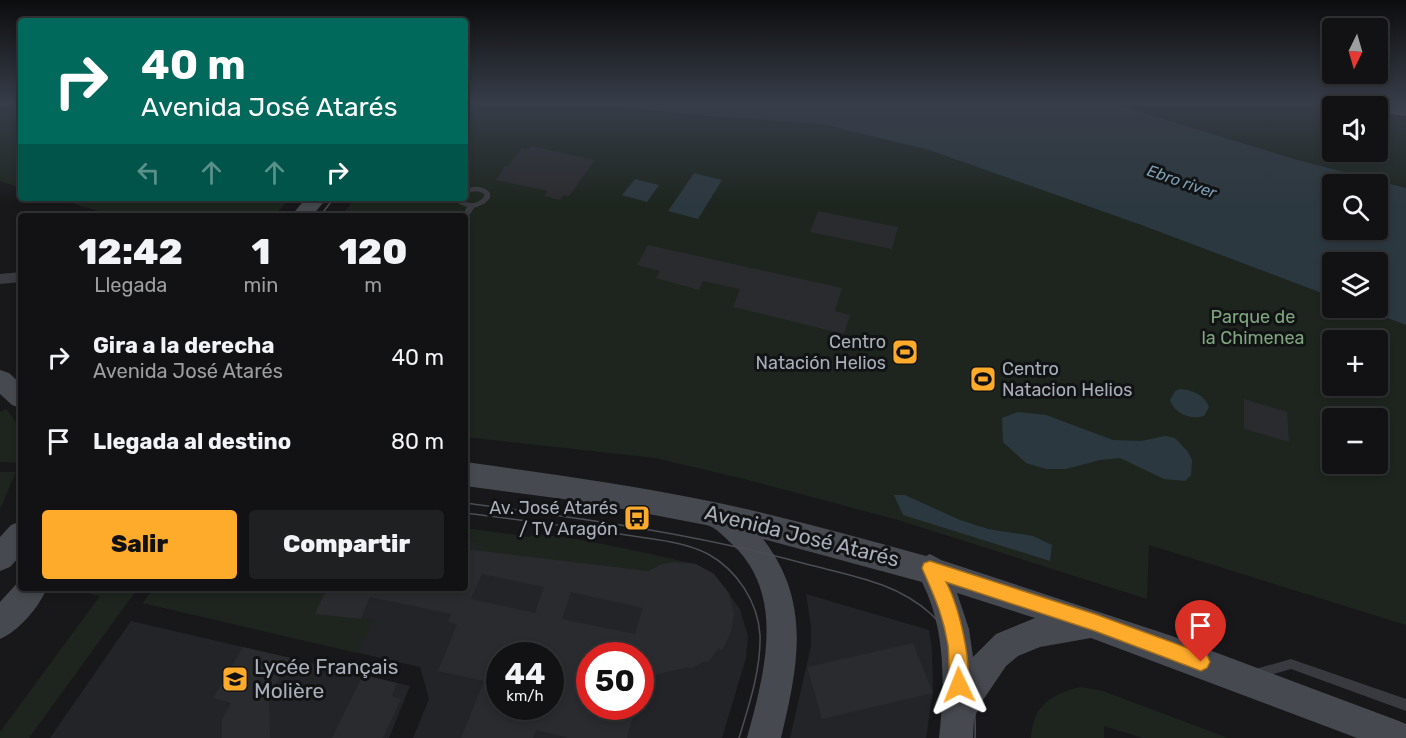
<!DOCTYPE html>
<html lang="es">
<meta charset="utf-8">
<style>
:root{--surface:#121214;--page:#1f2022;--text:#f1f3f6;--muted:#9c9ea0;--line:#313234;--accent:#feab2c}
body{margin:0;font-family:Rubik,sans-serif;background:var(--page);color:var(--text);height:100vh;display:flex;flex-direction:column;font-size:22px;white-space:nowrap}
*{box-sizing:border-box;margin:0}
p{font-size:20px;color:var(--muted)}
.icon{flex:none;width:33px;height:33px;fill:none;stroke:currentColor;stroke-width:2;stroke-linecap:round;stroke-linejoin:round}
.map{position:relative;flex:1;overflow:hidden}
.details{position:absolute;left:18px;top:213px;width:450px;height:378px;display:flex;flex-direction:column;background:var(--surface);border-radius:6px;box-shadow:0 3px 9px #0003,0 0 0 2px var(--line)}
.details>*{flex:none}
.top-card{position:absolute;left:18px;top:18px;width:450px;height:183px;border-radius:6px;box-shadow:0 3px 9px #0003,0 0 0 2px var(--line);background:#00695c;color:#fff;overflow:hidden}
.needle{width:39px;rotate:185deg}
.fabs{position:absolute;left:1322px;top:18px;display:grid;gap:12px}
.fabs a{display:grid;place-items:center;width:66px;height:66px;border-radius:6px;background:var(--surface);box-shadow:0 3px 9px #0003,0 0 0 2px var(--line);font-size:30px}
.speed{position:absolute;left:486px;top:642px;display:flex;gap:12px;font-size:30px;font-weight:700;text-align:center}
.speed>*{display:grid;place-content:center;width:78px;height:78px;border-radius:50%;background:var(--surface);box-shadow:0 3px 9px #0003,0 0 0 2px var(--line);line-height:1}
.speed small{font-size:15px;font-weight:400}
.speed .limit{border:9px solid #d22;background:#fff;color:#111}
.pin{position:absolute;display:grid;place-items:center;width:51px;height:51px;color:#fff;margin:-62px -26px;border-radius:50% 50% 50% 0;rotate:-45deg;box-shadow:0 0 6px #0007}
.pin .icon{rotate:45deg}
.me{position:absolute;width:66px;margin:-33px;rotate:358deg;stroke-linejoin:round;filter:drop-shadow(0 0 4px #0008)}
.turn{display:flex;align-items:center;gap:21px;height:126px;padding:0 24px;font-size:27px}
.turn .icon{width:78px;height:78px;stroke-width:2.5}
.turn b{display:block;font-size:42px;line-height:51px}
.lanes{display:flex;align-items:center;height:57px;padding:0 24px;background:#0003;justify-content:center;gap:30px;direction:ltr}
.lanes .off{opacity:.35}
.eta{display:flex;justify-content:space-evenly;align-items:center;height:102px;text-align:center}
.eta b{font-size:36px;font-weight:800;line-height:42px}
.primary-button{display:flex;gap:12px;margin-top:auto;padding:12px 24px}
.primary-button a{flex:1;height:69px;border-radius:6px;background:var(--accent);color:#111;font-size:24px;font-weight:800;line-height:69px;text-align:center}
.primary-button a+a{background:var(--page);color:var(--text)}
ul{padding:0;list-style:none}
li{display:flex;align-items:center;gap:18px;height:84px;padding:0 24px}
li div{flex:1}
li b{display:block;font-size:22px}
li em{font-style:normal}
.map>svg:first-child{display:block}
.built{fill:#232427;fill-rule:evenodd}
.green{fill:#1d251e;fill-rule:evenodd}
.water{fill:#2c383f;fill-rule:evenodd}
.building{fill:#2a2b2e;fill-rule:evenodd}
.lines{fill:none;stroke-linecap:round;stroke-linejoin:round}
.service{fill:#383a3f;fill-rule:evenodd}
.minor{fill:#383a3f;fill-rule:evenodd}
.secondary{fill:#46494f;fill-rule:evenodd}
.primary{fill:#54575e;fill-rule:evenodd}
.tram{stroke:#4b4e54;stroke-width:1.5}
.route{fill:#feab2c;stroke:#a56f1d;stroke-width:1.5}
.labels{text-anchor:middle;stroke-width:6;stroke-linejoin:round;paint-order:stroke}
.far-water-label{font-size:16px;font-style:italic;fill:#7ea0b7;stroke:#121315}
.park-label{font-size:18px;fill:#7fa77f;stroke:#121315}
.poi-label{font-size:18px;fill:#a9afba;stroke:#121315;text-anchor:end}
.near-street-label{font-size:21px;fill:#a9afba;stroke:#121315}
.near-poi-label{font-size:21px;fill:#a9afba;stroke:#121315;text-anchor:start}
</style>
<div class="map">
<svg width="1406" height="738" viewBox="0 0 1406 738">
<rect width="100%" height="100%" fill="#18181a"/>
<g class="built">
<path d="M 465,528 L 529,537 L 536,534 L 580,540 L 696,564 L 714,574 L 740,609 L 748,636 L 746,658 L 722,738 L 413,738 L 429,699 L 420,667 L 143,603 L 154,588 L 465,588 ZM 500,656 L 550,656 L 550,706 L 500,706 ZM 590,656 L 640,656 L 640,706 L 590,706 Z"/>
<polygon points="806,594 929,630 932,650 933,691 926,738 790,738 811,646 811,627"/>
<polygon points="131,621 410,686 389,738 50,738"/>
</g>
<g class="green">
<polygon points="0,103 21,103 21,188 0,181"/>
<path d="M 465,103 L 588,103 L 694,115 L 822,124 L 929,150 L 1144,226 L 1332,297 L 1332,308 L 1360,308 L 1406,325 L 1406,625 L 1149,545 L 1147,599 L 898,520 L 748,480 L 655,458 L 465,437 L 465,216 L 341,216 L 355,198 L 465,198 ZM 1332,340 L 1377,340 L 1377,386 L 1332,386 ZM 1332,418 L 1377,418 L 1377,464 L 1332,464 Z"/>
<polygon points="1112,103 1267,103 1332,112 1332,152 1377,152 1377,118 1406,121 1406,188 1294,159"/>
<polygon points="54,198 289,198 275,216 115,216"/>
<path d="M 6,409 C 23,428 21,439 21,463 L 0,462 L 0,412 Z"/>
<polygon points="0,472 16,472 0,509"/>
<path d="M 465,528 L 529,537 C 549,529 658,556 685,562 L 662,564 L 648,571 L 475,550 L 477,543 L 465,542 Z"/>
<polygon points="67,588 138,588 29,738 0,738 0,732 100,596"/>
<polygon points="154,588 327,588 316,614 374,620 357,653 143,603"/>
<path d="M 1081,687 L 1103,691 L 1228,738 L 1143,738 L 1104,726 L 1104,738 L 1031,738 C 1033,705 1051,694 1081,687 Z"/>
</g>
<g class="water">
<path d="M 588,103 L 1112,103 L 1294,159 L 1406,188 L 1406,325 L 1360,308 L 1377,308 L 1377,262 L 1332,262 L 1332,297 L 1144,226 L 929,150 L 822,124 L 694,115 ZM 1332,184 L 1377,184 L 1377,230 L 1332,230 Z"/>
<polygon points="694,173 722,180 698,219 668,211"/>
<polygon points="635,179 659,185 647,202 622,195"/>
<path d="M 1180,389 C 1193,390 1204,395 1209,407 L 1204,416 C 1190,420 1175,414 1170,400 L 1175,391 Z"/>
<polygon points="1018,412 1046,415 1113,440 1141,441 1165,436 1175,438 1188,452 1192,460 1191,475 1185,481 1164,479 1120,458 1100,460 1066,469 1046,469 1026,463 1003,442 1002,418"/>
<polygon points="894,495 905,495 960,520 988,529 1033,536 1052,545 1050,561 903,515"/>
</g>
<g class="building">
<polygon points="531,146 585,158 595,160 569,196 564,195 560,200 544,196 548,191 496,180 503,170 504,166 508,166 522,148 529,149"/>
<polygon points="818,211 898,227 892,249 810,232"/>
<polygon points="648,245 842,288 835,311 850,315 844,334 733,307 740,289 703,281 699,290 656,278 660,271 637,265"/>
<polygon points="1244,399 1287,412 1289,442 1244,429"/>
<path d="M 465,549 L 648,571 L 662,564 L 673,562 L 696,564 L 714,574 L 729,593 L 734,614 L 731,632 L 722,650 L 719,648 L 707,663 L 705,661 L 690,669 L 689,667 L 653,675 L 645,706 L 640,705 L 640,656 L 590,656 L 590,706 L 636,706 L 627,738 L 569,738 L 536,730 L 533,738 L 461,738 L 484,681 L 438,671 L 457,624 L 448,622 L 451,614 L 370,597 L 361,619 L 315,614 L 327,588 L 465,588 ZM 482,574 L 544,587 L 535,613 L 471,599 ZM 571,592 L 643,608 L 635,634 L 562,619 ZM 500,656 L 550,656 L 550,706 L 500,706 Z"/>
<polygon points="913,643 933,693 822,719 807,667"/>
<polygon points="243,647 291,658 269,696 270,738 222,738 222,719 231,703 213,698"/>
<polygon points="363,675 397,683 392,696 401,699 383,738 332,738"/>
</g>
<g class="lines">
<g class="service">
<path d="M 473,187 C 480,186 486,188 490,193 L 490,198 L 484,204 L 474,208 L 467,219 L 465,219 L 465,216 L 462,216 L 467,207 L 459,204 L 457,198 L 463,198 L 464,201 C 472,205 478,203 484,197 L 484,194 C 477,189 472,192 465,194 L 465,189 Z"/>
<polygon points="1291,659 1406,699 1406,711 1291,669 1256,679 1252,678 1251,674 1252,670"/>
</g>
<polygon class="minor" points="21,272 21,282 0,284 0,274"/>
<g class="secondary">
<polygon points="306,198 327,198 312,216 291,216"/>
<polygon points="0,370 9,373 21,384 21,408 12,405 0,394"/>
<path d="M 465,462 C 545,473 625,484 704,500 C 779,515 853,536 926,556 L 930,554 L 941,560 L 1172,636 L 1399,721 L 1406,724 L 1406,738 L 1357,738 L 1091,638 L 1040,647 L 1018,656 L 1006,666 L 983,700 L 974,718 L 973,738 L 939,738 C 945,685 946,630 922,582 L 763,539 C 812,602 798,666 781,738 L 747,738 C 764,675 787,595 732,544 C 724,537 716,527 706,525 L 586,502 L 465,486 ZM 957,593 L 1035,618 L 996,634 L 973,657 L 969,629 Z"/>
<polygon points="21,521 21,555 10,567 0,571 0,537 11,525"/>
<path d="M 21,579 L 21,588 L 47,588 C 39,607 19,631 0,639 L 0,602 Z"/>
</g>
<polygon class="primary" points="1337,103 1406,104 1406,116 1377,112 1377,106 1340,106"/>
<g class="tram">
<polyline points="320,216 334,198"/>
<path d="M 465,503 C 581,518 697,534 810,565 C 853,576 897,583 931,614 C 966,646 977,692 975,738"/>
<path d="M 465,513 C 521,520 577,527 633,536 C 658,540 685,542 708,554 C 737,570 758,602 760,635 C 761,670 749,705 739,738"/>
</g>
</g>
<linearGradient id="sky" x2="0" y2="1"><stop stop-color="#0d0d0e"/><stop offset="0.5" stop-color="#373d49"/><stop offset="1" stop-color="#373d49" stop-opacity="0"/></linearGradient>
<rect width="1406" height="206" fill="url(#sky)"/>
<path class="route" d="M 930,561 L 1095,614 L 1207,655 L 1210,662 L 1207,668 L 1201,671 L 1095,631 L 946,582 C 958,604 975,668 965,692 L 959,694 L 953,692 C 947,677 950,660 948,645 C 943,614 934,596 922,568 L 924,563 Z"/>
<defs>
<symbol id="stadium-square" viewBox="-11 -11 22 22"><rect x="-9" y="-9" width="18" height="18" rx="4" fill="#feab2c" stroke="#121315"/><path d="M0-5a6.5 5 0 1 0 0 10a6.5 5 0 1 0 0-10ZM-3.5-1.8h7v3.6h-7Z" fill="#111"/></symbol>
<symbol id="bus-square" viewBox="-11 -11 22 22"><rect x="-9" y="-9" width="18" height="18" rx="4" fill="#feab2c" stroke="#121315"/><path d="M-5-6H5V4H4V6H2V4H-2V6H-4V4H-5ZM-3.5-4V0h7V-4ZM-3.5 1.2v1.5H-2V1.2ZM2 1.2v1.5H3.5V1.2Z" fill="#111"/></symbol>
<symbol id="school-square" viewBox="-11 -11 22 22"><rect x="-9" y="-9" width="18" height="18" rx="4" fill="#feab2c" stroke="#121315"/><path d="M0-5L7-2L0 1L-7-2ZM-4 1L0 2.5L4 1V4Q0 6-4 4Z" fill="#111"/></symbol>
</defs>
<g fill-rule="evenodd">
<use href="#stadium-square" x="890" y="337" width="30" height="30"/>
<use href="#stadium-square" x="968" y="364" width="30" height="30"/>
<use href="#bus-square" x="622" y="503" width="30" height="30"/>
<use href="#school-square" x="220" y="664" width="30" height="30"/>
</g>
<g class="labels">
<g class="far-water-label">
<text transform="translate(1182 181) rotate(19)" y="6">Ebro river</text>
</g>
<g class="park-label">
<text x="1253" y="323">Parque de<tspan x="1253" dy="21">la Chimenea</tspan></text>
</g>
<g class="poi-label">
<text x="886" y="348">Centro<tspan x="886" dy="21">Natación Helios</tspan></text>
<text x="1002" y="375" text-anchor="start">Centro<tspan x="1002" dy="21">Natacion Helios</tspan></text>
<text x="618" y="514">Av. José Atarés<tspan x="618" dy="21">/ TV Aragón</tspan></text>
</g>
<g class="near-street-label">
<text transform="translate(802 536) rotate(14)" y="7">Avenida José Atarés</text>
</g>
<g class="near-poi-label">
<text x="254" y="674">Lycée Français<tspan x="254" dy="24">Molière</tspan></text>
</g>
</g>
</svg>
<div class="fabs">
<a><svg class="needle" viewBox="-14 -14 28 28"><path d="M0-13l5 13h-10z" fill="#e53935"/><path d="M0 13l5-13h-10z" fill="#9c9ea0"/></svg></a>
<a><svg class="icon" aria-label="sound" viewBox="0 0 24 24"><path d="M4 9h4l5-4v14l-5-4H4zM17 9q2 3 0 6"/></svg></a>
<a><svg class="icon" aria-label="search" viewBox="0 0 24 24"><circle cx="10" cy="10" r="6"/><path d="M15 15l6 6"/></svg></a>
<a><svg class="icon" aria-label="layers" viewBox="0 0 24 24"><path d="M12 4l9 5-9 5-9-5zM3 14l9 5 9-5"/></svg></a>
<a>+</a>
<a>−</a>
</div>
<div class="speed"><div>44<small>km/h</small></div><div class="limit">50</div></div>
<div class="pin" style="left:1201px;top:662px;background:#d93025"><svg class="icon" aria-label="arrive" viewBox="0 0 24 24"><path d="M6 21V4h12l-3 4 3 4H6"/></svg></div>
<svg class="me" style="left:959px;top:685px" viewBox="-20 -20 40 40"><path d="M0-17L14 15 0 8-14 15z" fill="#feab2c" stroke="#fff" stroke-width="4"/></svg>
<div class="top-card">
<div class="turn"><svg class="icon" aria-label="right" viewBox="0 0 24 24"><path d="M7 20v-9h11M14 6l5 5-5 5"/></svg><div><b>40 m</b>Avenida José Atarés</div></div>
<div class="lanes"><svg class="icon off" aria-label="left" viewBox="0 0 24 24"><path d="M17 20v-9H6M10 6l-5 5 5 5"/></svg><svg class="icon off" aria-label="ahead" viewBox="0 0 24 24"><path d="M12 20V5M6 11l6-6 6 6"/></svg><svg class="icon off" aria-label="ahead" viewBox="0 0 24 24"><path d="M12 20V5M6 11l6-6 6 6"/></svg><svg class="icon" aria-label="right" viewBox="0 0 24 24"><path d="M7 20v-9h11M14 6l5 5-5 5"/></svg></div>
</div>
<section class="details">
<div class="eta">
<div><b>12:42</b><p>Llegada</p></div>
<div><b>1</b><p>min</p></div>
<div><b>120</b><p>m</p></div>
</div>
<ul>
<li><svg class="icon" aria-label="right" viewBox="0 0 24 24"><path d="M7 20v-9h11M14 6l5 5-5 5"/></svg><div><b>Gira a la derecha</b><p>Avenida José Atarés</p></div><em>40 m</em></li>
<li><svg class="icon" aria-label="arrive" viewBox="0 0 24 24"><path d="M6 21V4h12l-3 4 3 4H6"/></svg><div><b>Llegada al destino</b></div><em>80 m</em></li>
</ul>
<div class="primary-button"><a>Salir</a><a>Compartir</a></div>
</section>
</div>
